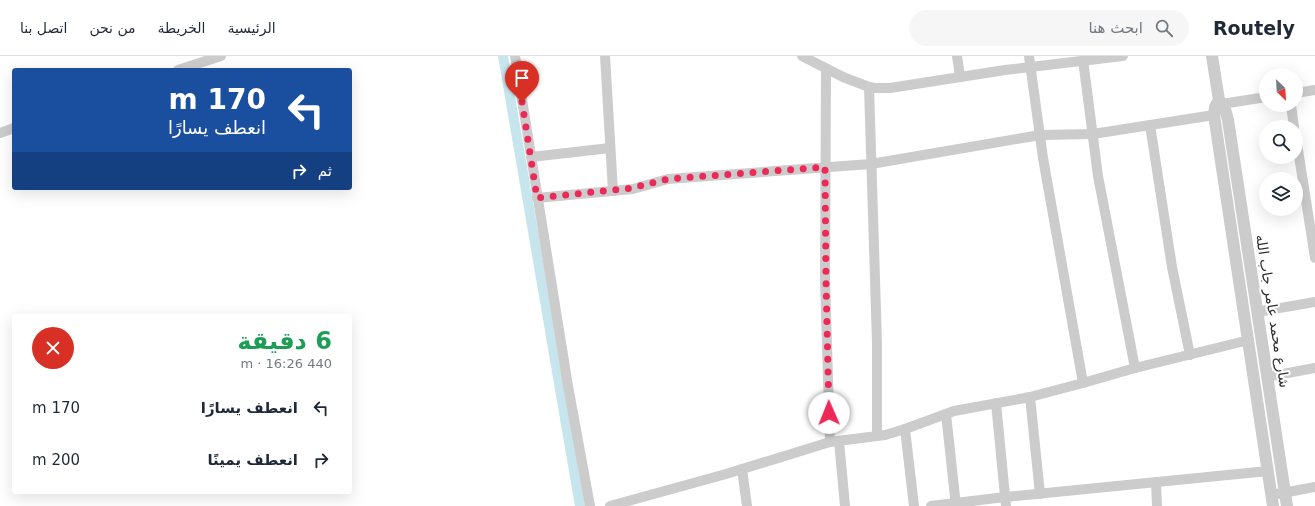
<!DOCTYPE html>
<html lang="ar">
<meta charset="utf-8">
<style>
:root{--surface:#fff;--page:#f6f6f7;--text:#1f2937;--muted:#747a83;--line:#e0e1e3}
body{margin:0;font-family:"DejaVu Sans","Noto Naskh Arabic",sans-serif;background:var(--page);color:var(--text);direction:rtl;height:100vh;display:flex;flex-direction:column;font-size:15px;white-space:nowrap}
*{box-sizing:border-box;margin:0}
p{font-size:13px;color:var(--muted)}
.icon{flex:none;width:22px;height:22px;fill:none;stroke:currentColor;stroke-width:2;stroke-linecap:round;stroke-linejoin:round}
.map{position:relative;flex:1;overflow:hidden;direction:ltr}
.details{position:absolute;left:12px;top:258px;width:340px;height:180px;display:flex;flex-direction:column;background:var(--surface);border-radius:4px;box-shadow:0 4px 16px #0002;direction:rtl}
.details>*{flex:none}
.banner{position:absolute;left:12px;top:12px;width:340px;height:122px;border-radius:4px;box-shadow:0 4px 16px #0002;direction:rtl;background:#1a4fa0;color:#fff;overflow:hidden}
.needle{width:26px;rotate:155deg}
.buttons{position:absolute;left:1259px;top:12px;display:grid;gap:8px}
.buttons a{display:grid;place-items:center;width:44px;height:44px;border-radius:50%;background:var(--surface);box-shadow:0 4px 16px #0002;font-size:20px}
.pin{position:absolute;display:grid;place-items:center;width:34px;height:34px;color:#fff;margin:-41px -17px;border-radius:50% 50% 50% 0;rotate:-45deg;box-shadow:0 0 4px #0007}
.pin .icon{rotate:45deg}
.me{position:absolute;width:44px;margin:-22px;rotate:359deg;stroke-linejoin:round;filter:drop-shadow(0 0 3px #0008)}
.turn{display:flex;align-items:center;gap:14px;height:84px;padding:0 20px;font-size:18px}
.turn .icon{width:52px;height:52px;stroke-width:2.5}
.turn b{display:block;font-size:28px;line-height:34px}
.then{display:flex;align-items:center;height:38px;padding:0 20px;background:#0003;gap:8px;font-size:15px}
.round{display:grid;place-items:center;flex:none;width:42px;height:42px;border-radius:21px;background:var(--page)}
.summary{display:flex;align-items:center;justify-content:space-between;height:68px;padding:0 20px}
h1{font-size:24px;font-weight:700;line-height:30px;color:#1e9e55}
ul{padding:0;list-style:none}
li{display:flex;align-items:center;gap:12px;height:52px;padding:0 20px}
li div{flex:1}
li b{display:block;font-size:15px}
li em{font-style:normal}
header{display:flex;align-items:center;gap:24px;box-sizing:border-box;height:56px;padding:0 20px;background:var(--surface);border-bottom:1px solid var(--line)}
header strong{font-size:19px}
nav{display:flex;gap:22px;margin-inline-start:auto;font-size:14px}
.search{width:280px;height:36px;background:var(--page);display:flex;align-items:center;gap:10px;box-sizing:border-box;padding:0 14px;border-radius:22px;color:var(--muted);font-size:15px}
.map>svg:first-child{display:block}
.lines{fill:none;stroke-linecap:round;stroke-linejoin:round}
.canal{stroke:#c7e5ed;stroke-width:10}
.minor{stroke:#ccc;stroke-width:10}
.tertiary{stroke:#ccc;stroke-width:12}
.route{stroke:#ed2a57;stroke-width:7;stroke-dasharray:0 12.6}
.labels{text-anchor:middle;stroke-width:4;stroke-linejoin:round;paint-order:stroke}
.street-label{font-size:14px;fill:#2f2f2f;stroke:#fff}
</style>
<header>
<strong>Routely</strong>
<div class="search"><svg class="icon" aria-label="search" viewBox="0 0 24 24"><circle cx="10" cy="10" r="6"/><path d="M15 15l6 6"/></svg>ابحث هنا</div>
<nav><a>الرئيسية</a><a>الخريطة</a><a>من نحن</a><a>اتصل بنا</a></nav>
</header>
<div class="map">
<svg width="1315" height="450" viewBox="0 0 1315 450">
<rect width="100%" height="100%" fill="#fff"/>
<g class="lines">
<polyline class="canal" points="503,0 580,450"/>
<g class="minor">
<polyline points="515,0 568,330 590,450"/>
<polyline points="605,0 613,135"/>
<polyline points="802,0 843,21 869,31 875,32 890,32 1005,14 1123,0"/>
<polyline points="957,0 960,20"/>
<polyline points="1029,0 1043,102 1083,327"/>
<polyline points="826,13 825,225 830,386"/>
<polyline points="178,14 221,0"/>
<polyline points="869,31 877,287 877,380"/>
<polyline points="1296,37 1315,34"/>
<polyline points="1222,48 1266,41"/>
<polyline points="1291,49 1294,71"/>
<polyline points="1150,69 1172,211 1190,299"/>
<polyline points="0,77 14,72"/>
<polyline points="1296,81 1315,202"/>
<polyline points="531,101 610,92"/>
<polyline points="537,142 633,133 668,123 871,108 1040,79 1093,78 1214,59"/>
<polyline points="1257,256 1315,246"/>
<polyline points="1135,312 1249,284"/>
<polyline points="1267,321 1315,312"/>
<polyline points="1030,341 1040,438"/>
<polyline points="996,347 1006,450"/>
<polyline points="946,358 956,450"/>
<polyline points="905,373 914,450"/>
<polyline points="839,385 845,450"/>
<polyline points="742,413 747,450"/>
<polyline points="1156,426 1157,450"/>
<polyline points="1272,439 1315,431"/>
<polyline points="610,450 726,418 830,386 885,379 905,373 954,355 1030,341 1083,327 1135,312 1098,120 1083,4"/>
<polyline points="931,450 1005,441 1268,415"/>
</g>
<g class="tertiary">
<polyline points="1212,0 1219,44 1225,53 1228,64 1287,450"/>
<polyline points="1219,44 1215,51 1214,59 1273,450"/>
</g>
</g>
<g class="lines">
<polyline class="route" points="522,46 537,142 632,132 668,123 825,111 826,225 829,357"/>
</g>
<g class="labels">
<g class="street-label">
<text transform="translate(1273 255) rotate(81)" y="5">شارع محمد عامر جاب الله</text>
</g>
</g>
</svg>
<div class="buttons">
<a><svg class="needle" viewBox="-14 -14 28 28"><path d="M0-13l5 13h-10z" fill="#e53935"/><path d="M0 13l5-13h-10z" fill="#747a83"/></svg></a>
<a><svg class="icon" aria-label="search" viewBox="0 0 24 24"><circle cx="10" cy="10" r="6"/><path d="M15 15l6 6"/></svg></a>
<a><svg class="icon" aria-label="layers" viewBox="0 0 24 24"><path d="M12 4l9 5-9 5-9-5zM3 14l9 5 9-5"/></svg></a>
</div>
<div class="pin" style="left:522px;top:46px;background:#d93025"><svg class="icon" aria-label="arrive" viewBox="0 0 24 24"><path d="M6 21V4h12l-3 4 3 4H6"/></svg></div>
<svg class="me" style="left:829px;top:357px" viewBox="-20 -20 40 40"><circle r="19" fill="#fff"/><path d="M0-13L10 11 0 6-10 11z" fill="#ed2a57"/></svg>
<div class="banner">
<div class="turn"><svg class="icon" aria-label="left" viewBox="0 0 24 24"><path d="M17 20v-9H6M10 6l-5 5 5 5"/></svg><div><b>170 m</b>انعطف يسارًا</div></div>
<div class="then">ثم<svg class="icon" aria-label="right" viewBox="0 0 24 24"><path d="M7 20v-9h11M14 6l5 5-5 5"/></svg></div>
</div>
<section class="details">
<div class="summary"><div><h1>6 دقيقة</h1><p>440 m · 16:26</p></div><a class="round" style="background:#d93025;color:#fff"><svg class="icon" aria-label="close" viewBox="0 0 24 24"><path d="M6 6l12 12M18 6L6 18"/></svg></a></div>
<ul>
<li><svg class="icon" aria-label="left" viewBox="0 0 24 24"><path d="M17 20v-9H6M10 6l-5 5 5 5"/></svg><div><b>انعطف يسارًا</b></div><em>170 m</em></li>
<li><svg class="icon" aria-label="right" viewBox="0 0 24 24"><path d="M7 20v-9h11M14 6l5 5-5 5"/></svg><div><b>انعطف يمينًا</b></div><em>200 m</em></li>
</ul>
</section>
</div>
